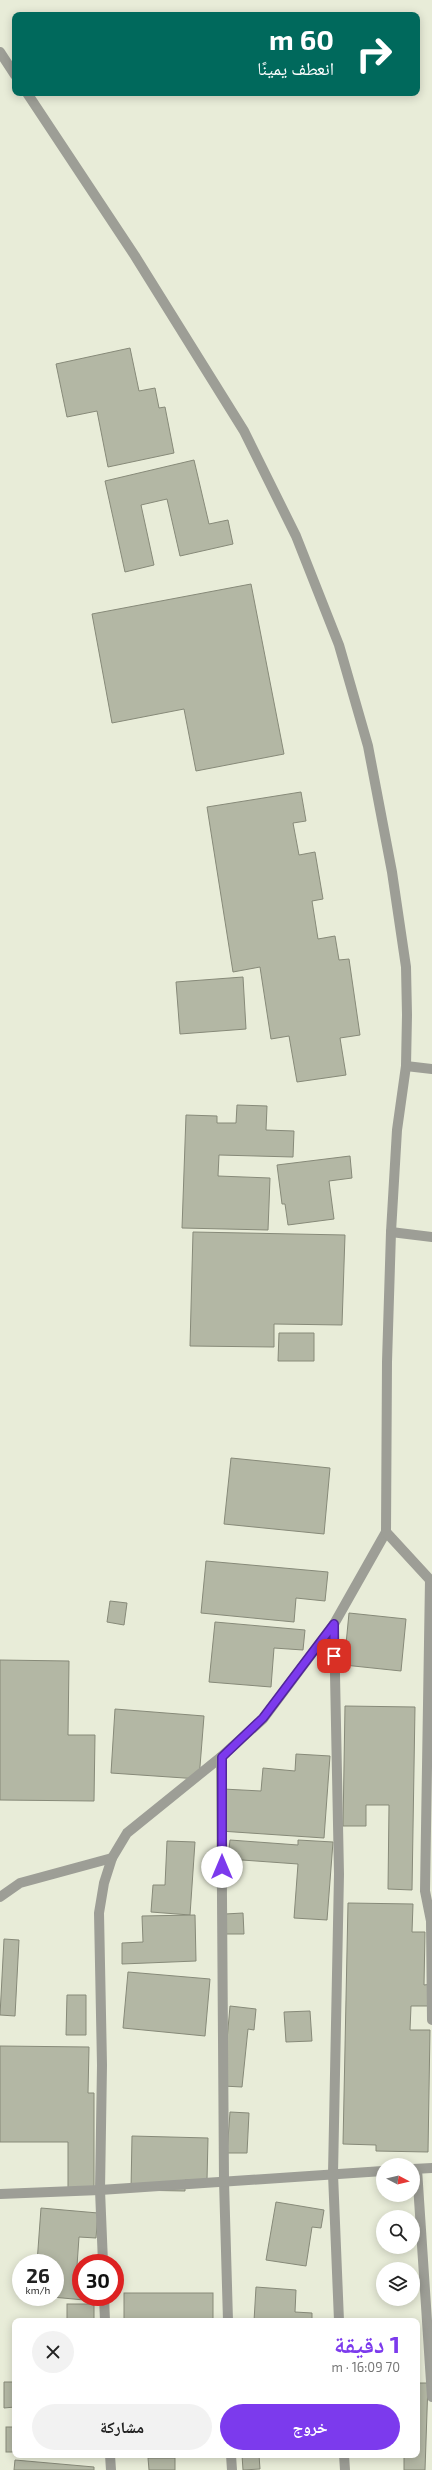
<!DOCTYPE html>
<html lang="ar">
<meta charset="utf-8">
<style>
:root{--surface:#fff;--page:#f2f2f2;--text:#222;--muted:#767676;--accent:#7c3aed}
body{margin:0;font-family:"Exo 2","Noto Naskh Arabic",sans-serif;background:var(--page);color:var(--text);direction:rtl;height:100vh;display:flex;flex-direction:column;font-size:15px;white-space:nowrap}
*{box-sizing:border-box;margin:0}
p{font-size:13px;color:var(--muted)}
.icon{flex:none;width:22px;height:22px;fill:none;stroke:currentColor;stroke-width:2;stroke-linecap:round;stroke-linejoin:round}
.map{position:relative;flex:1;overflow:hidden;direction:ltr}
.side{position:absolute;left:12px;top:2318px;width:408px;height:140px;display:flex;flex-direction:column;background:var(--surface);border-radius:8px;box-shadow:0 2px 10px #0003;direction:rtl}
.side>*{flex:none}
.guide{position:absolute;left:12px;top:12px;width:408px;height:84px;border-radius:8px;box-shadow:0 2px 10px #0003;direction:rtl;background:#00695c;color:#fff;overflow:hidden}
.needle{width:26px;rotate:97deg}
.controls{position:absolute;left:376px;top:2158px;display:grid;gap:8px}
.controls a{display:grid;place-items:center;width:44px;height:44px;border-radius:50%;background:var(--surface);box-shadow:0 2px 10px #0003;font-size:20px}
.speed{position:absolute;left:12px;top:2254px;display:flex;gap:8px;font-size:20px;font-weight:700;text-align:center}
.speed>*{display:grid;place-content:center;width:52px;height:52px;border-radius:50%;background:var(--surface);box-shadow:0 2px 10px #0003;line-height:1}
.speed small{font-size:10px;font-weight:400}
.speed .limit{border:6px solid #d22;background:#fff;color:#111}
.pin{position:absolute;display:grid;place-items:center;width:34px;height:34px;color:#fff;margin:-17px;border-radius:8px;box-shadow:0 2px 6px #0006}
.me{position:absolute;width:44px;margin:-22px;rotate:0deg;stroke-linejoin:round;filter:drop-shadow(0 0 3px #0008)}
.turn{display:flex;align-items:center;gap:14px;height:84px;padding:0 20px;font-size:18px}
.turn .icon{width:52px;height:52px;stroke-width:2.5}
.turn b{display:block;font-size:28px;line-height:34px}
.round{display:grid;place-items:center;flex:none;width:42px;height:42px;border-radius:21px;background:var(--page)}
.summary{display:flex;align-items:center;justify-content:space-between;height:68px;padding:0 20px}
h1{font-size:24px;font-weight:700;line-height:30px;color:var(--accent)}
.button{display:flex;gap:8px;margin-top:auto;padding:8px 20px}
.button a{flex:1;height:46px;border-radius:24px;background:var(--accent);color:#fff;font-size:16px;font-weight:700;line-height:46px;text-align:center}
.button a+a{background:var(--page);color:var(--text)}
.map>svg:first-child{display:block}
.building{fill:#b3b7a4;stroke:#878a79}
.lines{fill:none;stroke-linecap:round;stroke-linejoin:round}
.minor{stroke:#9d9e96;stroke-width:10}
.tertiary{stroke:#9d9e96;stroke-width:10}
.route-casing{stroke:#51269a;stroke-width:10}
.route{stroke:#7c3aed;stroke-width:7}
</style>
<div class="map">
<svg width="432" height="2470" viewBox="0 0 432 2470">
<rect width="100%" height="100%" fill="#e8ecd8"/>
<g class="building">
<polygon points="130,348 139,391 155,388 159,408 165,407 174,453 108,467 97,411 67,417 56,364"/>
<polygon points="194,460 209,524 228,520 233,544 180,556 167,499 141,505 154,565 125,572 105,481"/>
<polygon points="251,584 284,754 196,771 184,709 112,723 92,614"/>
<polygon points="301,792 306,821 293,823 299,855 315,852 323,899 312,901 318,939 335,936 339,960 349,959 360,1035 340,1038 346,1075 297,1082 289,1036 271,1039 260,967 233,972 207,807"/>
<polygon points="243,977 246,1029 180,1034 176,982"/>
<polygon points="237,1105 267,1106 266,1130 294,1131 293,1157 219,1155 218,1176 270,1178 268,1230 182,1228 186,1115 217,1116 217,1123 236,1123"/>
<polygon points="350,1156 352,1178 329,1181 334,1219 288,1225 285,1204 282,1204 277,1165"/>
<polygon points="193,1232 345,1235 342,1325 274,1324 274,1347 190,1346"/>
<polygon points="279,1333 314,1333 314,1361 278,1361"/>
<polygon points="231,1458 330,1468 324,1534 224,1524"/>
<polygon points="206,1561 328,1572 325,1601 296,1598 294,1622 201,1613"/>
<polygon points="110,1601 127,1603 124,1625 107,1622"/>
<polygon points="349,1613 406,1619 401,1671 344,1665"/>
<polygon points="215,1622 305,1630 303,1650 274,1648 271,1687 209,1682"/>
<polygon points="0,1660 69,1661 68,1735 95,1735 94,1801 0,1800"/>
<polygon points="345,1706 415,1707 412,1890 388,1889 389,1805 366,1805 366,1826 343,1826"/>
<polygon points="115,1709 204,1716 199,1779 111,1773"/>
<polygon points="296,1754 330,1756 324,1838 220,1831 223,1789 261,1791 263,1768 295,1771"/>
<polygon points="230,1840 298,1845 298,1840 333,1842 327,1920 294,1918 298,1864 228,1859"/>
<polygon points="167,1841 195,1842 190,1915 151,1912 153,1885 165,1885"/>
<polygon points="348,1903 413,1904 412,1932 425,1932 424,1985 432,1984 432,2006 411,2006 410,2030 430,2030 428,2152 376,2151 376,2145 343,2144"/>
<polygon points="243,1913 244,1934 225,1934 225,1914"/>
<polygon points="195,1915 196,1961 122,1964 122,1943 143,1942 142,1916"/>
<polygon points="4,1939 19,1940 15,2016 0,2015"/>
<polygon points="128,1972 210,1979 205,2036 123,2028"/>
<polygon points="67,1995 86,1995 86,2035 66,2035"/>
<polygon points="230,2006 256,2009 254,2030 248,2029 242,2087 223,2086"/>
<polygon points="310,2011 312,2041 286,2042 284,2012"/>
<polygon points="0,2046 89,2047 88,2093 94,2093 94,2190 68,2190 68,2142 0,2142"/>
<polygon points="230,2112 249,2113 247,2153 227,2153"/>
<polygon points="132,2136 208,2138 207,2180 185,2180 185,2191 131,2190"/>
<polygon points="276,2202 324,2210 321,2228 312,2227 306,2266 266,2260"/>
<polygon points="41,2208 98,2213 96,2238 79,2237 77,2266 81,2267 81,2297 96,2297 95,2301 52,2297 55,2297 55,2263 37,2263"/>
<polygon points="256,2287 296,2290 295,2312 312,2313 312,2321 254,2321"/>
<rect x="124" y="2293" width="89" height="28"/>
<rect x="67" y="2304" width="27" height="17"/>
<polygon points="4,2382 15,2382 15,2407 4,2408"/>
<polygon points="417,2383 428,2383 425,2470 404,2470 404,2455 417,2455"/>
<rect x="6" y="2427" width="9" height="25"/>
<polygon points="242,2455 259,2455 260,2469 243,2470"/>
<polygon points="148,2458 175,2458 175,2470 149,2470"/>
<polygon points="15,2460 94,2467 94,2470 14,2470"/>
</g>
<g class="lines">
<g class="minor">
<polyline points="406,1066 432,1069"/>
<polyline points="391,1232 432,1237"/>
<polyline points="430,1580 425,1891 431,1921 432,2020"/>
<polyline points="334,1624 339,1874 333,2174 339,2321"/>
<polyline points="221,1757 224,2181 228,2321"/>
<polyline points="0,1897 20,1883 112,1858"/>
<polyline points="413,2169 432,2168"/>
<polyline points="417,2169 432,2397"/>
<polyline points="0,2194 100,2190 383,2171"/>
<polyline points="103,2263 100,2190 102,2065 99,1913 104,1883 112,1858 127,1833 221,1757 263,1719 334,1624 386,1532"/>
<polyline points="104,2297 105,2321"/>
<polyline points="110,2455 111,2470"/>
<polyline points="231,2455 232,2470"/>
<polyline points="344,2455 345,2470"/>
</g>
<g class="tertiary">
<polyline points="0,52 15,75"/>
<polyline points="27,93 135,256 244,431 296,536 339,645 368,746 392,872 406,967 407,1015 406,1066 397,1130 391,1232 387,1362 386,1532 432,1582"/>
</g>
</g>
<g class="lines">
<defs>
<polyline id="route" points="222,1867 222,1757 263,1718 334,1624 334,1656"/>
</defs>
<use href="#route" class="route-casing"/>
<use href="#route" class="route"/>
</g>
</svg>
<div class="controls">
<a><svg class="needle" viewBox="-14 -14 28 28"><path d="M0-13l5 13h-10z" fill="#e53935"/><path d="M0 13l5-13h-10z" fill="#767676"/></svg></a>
<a><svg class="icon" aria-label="search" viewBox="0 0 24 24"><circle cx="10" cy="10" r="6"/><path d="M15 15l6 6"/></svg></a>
<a><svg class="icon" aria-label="layers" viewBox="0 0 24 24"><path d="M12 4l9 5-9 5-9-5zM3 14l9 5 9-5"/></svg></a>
</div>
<div class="speed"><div>26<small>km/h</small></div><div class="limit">30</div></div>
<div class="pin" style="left:334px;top:1656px;background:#d93025"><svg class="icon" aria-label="arrive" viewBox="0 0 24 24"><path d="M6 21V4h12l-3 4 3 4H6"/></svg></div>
<svg class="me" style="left:222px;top:1867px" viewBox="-20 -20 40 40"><circle r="19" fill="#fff"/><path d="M0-13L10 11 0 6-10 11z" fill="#7c3aed"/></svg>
<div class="guide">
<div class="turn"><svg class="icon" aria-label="right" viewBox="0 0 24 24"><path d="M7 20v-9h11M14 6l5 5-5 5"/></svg><div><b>60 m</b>انعطف يمينًا</div></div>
</div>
<section class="side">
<div class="summary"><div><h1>1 دقيقة</h1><p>70 m · 16:09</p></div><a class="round"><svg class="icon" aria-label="close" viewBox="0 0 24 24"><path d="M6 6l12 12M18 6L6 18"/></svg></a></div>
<div class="button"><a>خروج</a><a>مشاركة</a></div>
</section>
</div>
